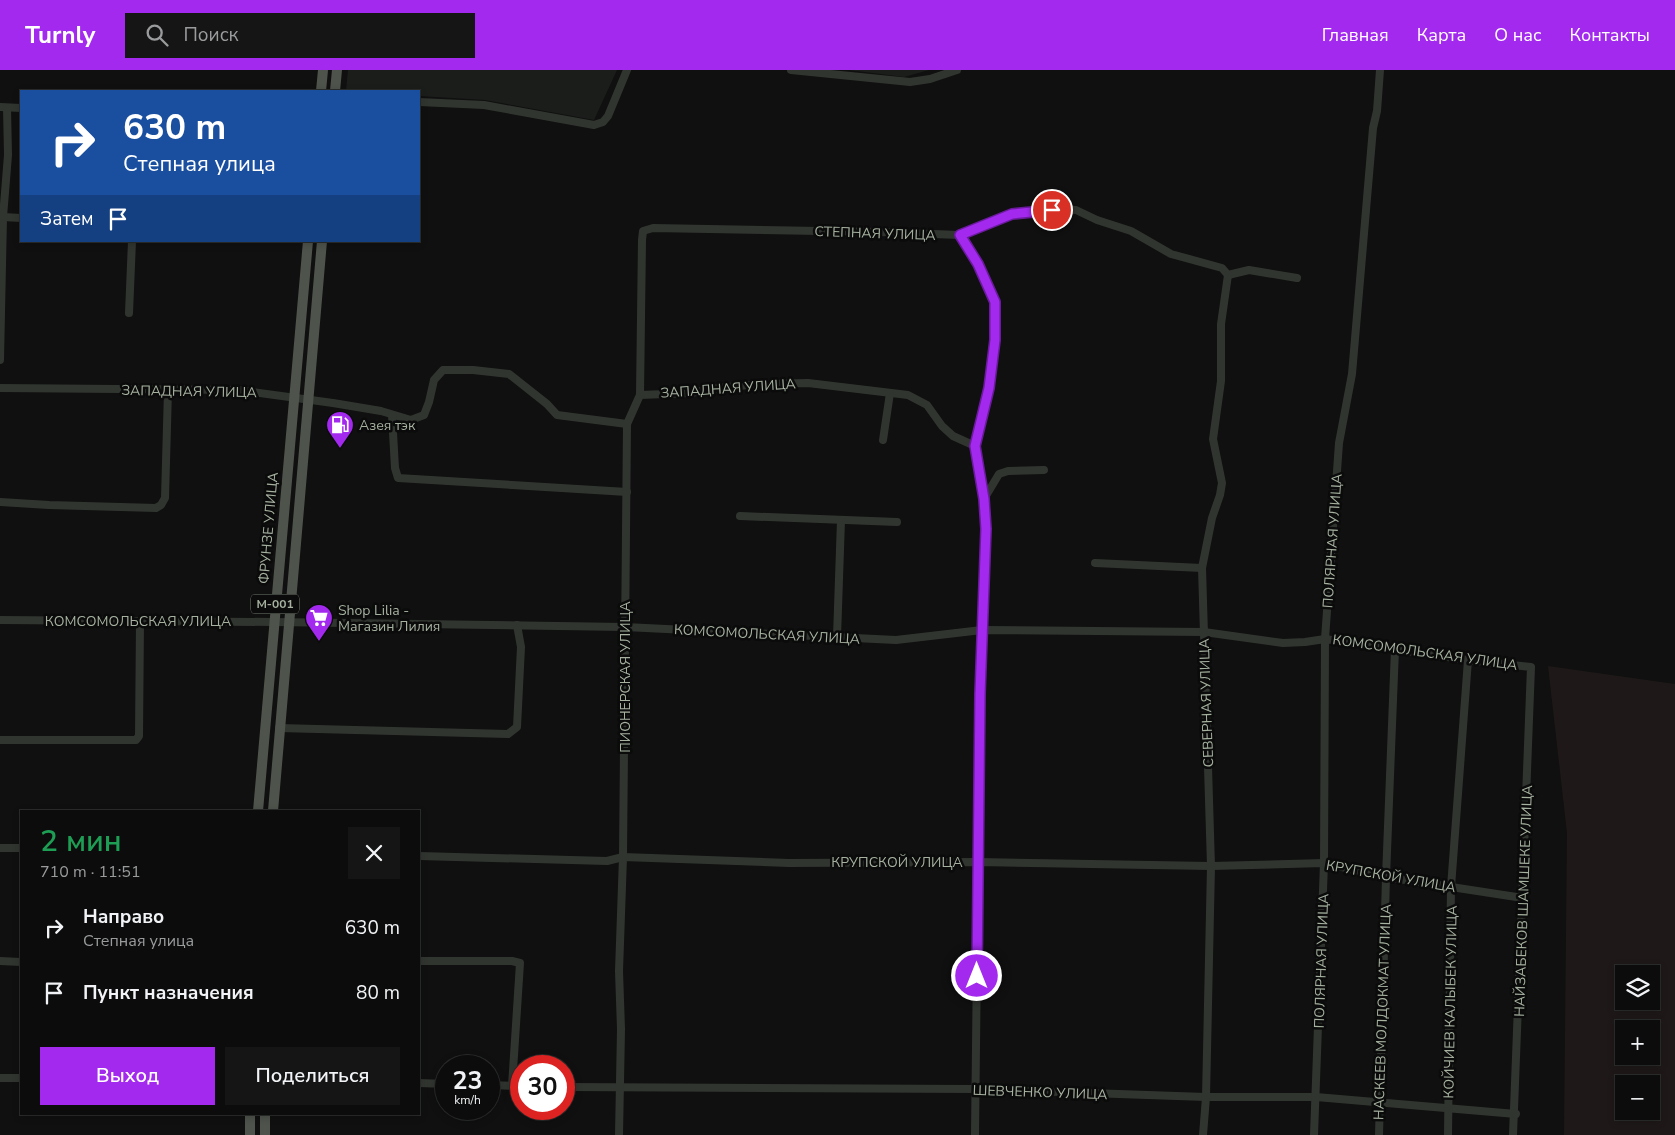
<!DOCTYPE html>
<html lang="ru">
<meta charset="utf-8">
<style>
:root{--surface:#0b0c0b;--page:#141514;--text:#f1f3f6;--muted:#9a9b9d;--line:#2b2c2c;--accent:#a329ee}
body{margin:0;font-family:"Nunito Sans",sans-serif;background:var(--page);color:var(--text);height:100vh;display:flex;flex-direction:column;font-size:19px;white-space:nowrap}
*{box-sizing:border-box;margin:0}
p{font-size:16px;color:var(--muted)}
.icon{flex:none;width:28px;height:28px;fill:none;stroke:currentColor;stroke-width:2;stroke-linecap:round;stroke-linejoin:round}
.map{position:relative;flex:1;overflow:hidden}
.side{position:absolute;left:20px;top:740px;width:400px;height:305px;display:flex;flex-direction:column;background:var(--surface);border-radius:0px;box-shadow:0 2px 8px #0003,0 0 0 1px var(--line)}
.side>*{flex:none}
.banner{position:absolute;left:20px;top:20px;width:400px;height:152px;border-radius:0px;box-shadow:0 2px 8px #0003,0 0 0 1px var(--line);background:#1a4fa0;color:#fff;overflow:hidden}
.controls{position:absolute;left:1615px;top:895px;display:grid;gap:10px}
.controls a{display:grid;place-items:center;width:45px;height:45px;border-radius:0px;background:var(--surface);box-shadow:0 2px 8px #0003,0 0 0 1px var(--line);font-size:25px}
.speed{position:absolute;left:435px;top:985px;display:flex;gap:10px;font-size:25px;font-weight:700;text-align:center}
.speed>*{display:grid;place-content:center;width:65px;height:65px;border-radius:50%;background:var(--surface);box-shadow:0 2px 8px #0003,0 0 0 1px var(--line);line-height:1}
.speed small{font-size:12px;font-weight:400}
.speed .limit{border:8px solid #d22;background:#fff;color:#111}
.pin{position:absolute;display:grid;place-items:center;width:42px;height:42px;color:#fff;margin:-21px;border:2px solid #fff;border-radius:50%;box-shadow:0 1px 5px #0007}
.me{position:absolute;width:55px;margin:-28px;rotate:0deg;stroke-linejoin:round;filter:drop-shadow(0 0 4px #0008)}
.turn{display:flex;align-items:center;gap:18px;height:105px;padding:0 20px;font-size:22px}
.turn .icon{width:65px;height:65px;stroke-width:2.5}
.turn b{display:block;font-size:35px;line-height:42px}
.then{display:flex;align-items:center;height:48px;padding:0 20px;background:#0003;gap:10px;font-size:19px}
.round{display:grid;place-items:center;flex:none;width:52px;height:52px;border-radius:0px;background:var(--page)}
.summary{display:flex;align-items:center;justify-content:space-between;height:85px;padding:0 20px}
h1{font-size:30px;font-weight:600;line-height:38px;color:#1e9e55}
.primary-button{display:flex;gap:10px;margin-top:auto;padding:10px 20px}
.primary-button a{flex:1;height:58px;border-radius:0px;background:var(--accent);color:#fff;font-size:20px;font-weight:600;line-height:58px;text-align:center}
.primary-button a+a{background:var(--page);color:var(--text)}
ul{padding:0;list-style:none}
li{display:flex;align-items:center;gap:15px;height:65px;padding:0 20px}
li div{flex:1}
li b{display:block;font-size:19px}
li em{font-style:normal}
header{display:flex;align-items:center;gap:30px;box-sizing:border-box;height:70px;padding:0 25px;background:var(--accent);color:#fff}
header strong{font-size:24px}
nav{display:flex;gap:28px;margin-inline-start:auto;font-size:18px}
.search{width:350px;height:45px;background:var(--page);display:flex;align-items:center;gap:12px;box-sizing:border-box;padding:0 18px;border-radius:0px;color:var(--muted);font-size:19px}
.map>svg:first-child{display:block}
.built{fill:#1b1d1b}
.green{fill:#1e1918;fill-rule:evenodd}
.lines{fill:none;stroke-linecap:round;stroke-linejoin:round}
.minor{stroke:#313530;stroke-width:8}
.major{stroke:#4e544c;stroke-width:10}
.route-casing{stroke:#6a1b9b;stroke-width:12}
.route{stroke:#a329ee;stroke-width:9}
.labels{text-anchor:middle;stroke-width:5;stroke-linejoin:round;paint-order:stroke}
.shield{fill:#0a0b0a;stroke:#777f73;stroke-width:1}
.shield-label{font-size:12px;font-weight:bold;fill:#a6b1a0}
.street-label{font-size:14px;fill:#a6b1a0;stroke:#0a0b0a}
.poi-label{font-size:14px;fill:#a6b1a0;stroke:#0a0b0a;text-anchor:start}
</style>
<header>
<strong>Turnly</strong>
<div class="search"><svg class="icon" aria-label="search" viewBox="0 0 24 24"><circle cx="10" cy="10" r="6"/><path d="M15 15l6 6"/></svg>Поиск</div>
<nav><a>Главная</a><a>Карта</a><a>О нас</a><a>Контакты</a></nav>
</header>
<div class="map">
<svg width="1675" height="1065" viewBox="0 0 1675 1065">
<rect width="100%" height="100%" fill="#0f100f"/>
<g class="built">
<polygon points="348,0 617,0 594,50 485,30 419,26 419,21 346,21"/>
<polygon points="849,0 929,0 904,7"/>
</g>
<path class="green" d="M 1548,596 L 1675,614 L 1675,1065 L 1564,1065 L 1567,763 ZM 1624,904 L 1651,904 L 1651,931 L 1624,931 ZM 1624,959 L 1651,959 L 1651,986 L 1624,986 ZM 1624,1014 L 1651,1014 L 1651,1041 L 1624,1041 Z"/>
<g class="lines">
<g class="minor">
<polyline points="791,0 910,12 930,9 957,0"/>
<polyline points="419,32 484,35 594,55 603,52 608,46 627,0"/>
<polyline points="0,37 21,38"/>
<polyline points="3,147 21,148"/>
<polyline points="960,165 978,194 995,232 995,269 989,318 975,376 984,429 987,459 980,624 975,1065"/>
<polyline points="1228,205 1249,200 1297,208"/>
<polyline points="129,243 132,171"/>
<polyline points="0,290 3,147 8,85 7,38"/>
<polyline points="0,318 238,320 333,333 381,341 411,350 424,345 429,332 434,310 443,300 473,300 509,304 547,334 557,345 627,354"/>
<polyline points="640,325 691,323 717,318 760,314 808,313 908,325 927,335 942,356 953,366 975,376"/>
<polyline points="392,345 395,398 398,408 627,422"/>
<polyline points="883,370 890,323"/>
<polyline points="984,429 999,404 1008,401 1044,400"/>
<polyline points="0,432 49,435 156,438 161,435 165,428 168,320"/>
<polyline points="740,446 897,452"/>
<polyline points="1095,493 1202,498"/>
<polyline points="0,550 273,552 625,557 896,570 982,560 1204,562 1283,573 1305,572 1325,569 1468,590 1531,597 1513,1065"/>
<polyline points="837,567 841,450"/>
<polyline points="279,658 508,664 517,657 521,577 517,555"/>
<polyline points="0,670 136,670 139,666 140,552"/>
<polyline points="0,778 21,778"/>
<polyline points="419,786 607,791 623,787 789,793 978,792 1211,796 1324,793 1386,807 1523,828"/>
<polyline points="0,891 21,892"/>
<polyline points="419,891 512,891 520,893 512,1016"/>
<polyline points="0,1008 21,1008"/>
<polyline points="419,1013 446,1014"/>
<polyline points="489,1015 521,1016"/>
<polyline points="564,1017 976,1019 1206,1027 1316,1027 1516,1044"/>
<polyline points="619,1065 621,959 619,901 623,787 627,354 640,325 642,170 643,161 653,158 879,162 960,165 1012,145 1052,139 1076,140 1097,150 1131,161 1171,184 1222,198 1228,205"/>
<polyline points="1203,1065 1206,1027 1211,796 1202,498 1212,448 1220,425 1222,413 1213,369 1221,311 1221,254 1228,205"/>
<polyline points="1314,1065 1324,793 1325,569 1339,373 1352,304 1373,58 1377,41 1380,0"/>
<polyline points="1379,1065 1386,807 1395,579"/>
<polyline points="1448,1065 1451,817 1468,590"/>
</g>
<g class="major">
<polyline points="321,21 323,0"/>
<polyline points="335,21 337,0"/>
<polyline points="258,741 308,171"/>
<polyline points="273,741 322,171"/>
<polyline points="250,1065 250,1044"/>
<polyline points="265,1065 265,1044"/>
</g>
</g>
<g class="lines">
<defs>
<polyline id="route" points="977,906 980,624 986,459 984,429 975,376 989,318 995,270 995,232 978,194 960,165 1012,144 1052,140"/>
</defs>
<use href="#route" class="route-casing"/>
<use href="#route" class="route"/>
</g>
<defs>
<symbol id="fuel-pin" viewBox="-11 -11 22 30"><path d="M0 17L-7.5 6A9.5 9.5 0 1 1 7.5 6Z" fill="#a329ee" stroke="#0a0b0a"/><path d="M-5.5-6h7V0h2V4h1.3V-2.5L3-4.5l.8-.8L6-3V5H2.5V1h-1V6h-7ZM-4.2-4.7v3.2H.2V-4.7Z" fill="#fff"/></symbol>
<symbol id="supermarket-pin" viewBox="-11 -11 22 30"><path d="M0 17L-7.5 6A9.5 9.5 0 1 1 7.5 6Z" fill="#a329ee" stroke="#0a0b0a"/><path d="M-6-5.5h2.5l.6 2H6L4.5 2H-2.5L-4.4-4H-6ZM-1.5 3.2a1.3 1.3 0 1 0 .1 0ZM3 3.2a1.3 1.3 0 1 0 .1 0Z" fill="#fff"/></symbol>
</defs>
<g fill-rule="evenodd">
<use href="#fuel-pin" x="324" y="339" width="32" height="43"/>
<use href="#supermarket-pin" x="303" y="532" width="32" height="43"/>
</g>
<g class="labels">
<rect class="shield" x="251" y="524.5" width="48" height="19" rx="4"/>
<g class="shield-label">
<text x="275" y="538">M-001</text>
</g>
<g class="street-label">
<text transform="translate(875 163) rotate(2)" y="5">СТЕПНАЯ УЛИЦА</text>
<text transform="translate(728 318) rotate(-4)" y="5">ЗАПАДНАЯ УЛИЦА</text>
<text transform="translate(189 321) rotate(1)" y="5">ЗАПАДНАЯ УЛИЦА</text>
<text transform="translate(268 458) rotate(-85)" y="5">ФРУНЗЕ УЛИЦА</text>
<text transform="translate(1332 471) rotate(-86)" y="5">ПОЛЯРНАЯ УЛИЦА</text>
<text x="138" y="556">КОМСОМОЛЬСКАЯ УЛИЦА</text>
<text transform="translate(767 564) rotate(3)" y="5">КОМСОМОЛЬСКАЯ УЛИЦА</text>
<text transform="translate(1425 582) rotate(8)" y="5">КОМСОМОЛЬСКАЯ УЛИЦА</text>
<text transform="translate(625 607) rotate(-90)" y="5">ПИОНЕРСКАЯ УЛИЦА</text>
<text transform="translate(1206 633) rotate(-92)" y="5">СЕВЕРНАЯ УЛИЦА</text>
<text x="897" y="797">КРУПСКОЙ УЛИЦА</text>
<text transform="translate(1391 806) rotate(10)" y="5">КРУПСКОЙ УЛИЦА</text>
<text transform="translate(1523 831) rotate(-88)" y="5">НАЙЗАБЕКОВ ШАМШЕКЕ УЛИЦА</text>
<text transform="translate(1321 891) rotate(-88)" y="5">ПОЛЯРНАЯ УЛИЦА</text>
<text transform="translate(1450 932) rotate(-89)" y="5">КОЙЧИЕВ КАЛЫБЕК УЛИЦА</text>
<text transform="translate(1382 942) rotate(-88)" y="5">НАСКЕЕВ МОЛДОКМАТ УЛИЦА</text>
<text transform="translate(1040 1022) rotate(2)" y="5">ШЕВЧЕНКО УЛИЦА</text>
</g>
<g class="poi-label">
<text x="359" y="360">Азея тэк</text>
<text x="338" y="545">Shop Lilia -<tspan x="338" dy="16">Магазин Лилия</tspan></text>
</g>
</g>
</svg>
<div class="controls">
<a><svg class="icon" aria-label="layers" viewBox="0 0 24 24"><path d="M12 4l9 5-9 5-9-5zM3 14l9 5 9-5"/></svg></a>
<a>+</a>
<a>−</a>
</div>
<div class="speed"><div>23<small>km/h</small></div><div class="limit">30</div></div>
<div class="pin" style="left:1052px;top:140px;background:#d93025"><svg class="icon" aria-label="arrive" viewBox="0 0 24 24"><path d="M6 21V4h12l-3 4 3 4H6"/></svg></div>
<svg class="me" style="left:977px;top:906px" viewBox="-20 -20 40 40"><circle r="17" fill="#a329ee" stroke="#fff" stroke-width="3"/><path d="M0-11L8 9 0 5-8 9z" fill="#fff"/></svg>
<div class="banner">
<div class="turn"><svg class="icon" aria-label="right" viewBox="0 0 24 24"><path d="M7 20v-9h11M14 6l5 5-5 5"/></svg><div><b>630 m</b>Степная улица</div></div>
<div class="then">Затем<svg class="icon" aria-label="arrive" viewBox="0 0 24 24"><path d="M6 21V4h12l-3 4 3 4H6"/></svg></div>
</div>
<section class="side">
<div class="summary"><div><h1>2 мин</h1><p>710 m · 11:51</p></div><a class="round"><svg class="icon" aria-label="close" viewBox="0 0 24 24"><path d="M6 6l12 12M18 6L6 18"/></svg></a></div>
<ul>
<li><svg class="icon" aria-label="right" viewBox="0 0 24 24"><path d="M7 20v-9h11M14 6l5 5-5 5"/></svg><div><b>Направо</b><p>Степная улица</p></div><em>630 m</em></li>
<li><svg class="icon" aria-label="arrive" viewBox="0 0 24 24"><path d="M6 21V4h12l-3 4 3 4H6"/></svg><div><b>Пункт назначения</b></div><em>80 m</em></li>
</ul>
<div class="primary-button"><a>Выход</a><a>Поделиться</a></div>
</section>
</div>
